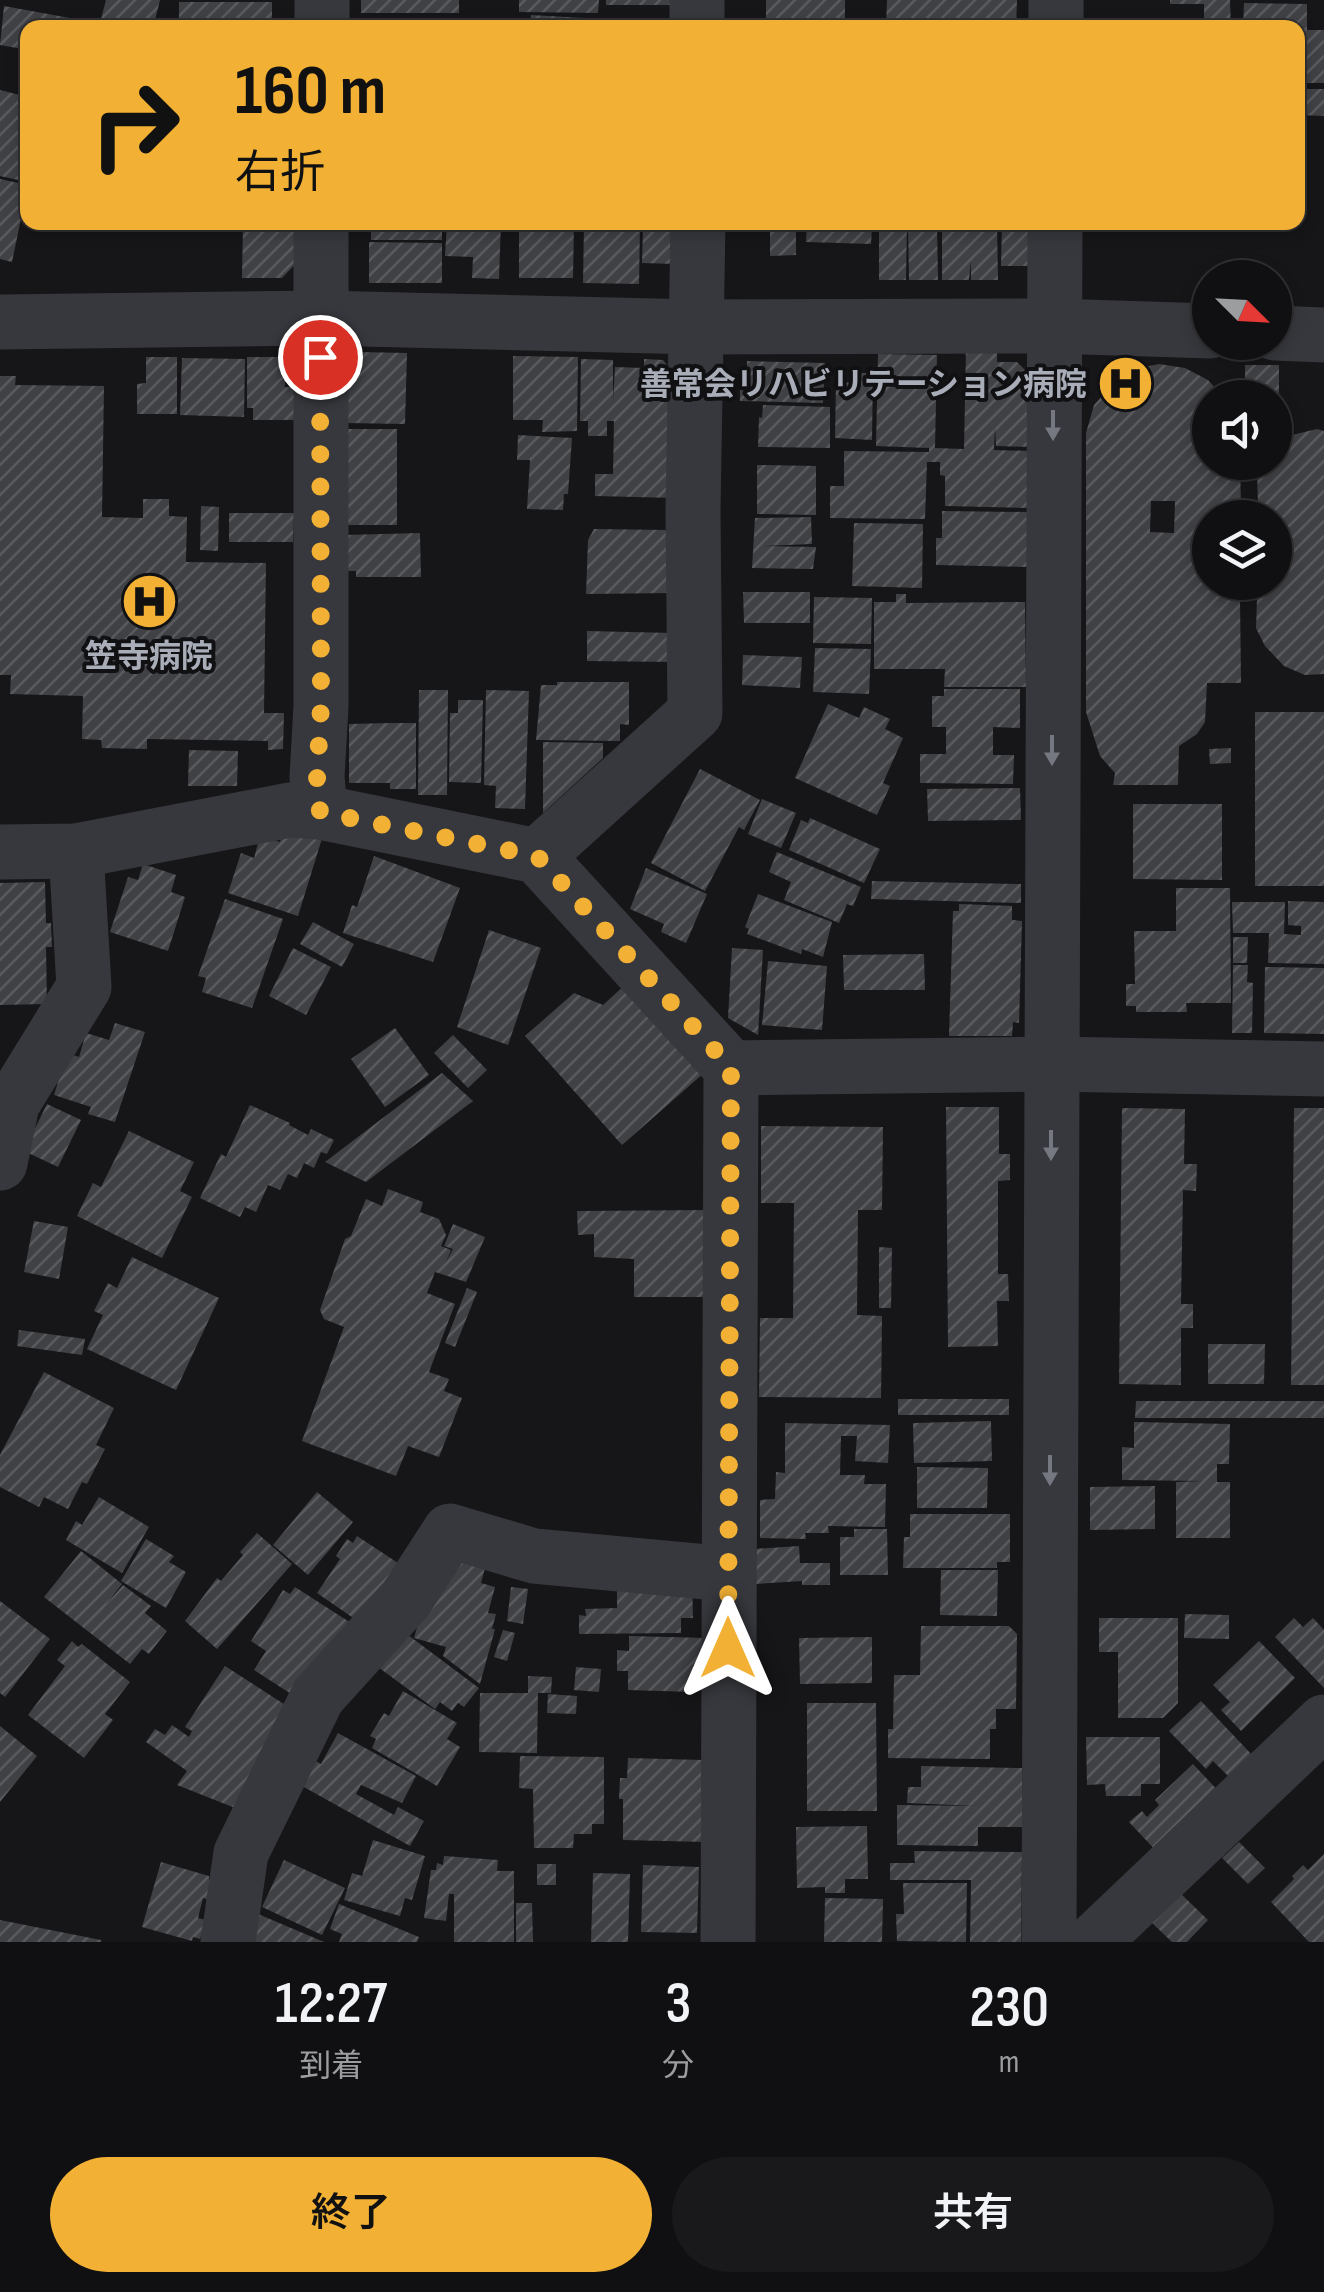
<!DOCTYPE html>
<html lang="ja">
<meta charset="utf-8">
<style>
:root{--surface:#101012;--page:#19191b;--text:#f1f3f6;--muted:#9c9d9f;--line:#303032;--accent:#f2b134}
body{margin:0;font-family:"Sofia Sans Condensed","Noto Sans JP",sans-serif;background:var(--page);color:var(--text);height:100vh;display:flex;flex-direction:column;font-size:38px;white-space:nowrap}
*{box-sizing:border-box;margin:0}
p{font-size:32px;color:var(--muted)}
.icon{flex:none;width:55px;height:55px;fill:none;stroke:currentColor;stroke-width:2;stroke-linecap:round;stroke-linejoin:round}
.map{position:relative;height:1942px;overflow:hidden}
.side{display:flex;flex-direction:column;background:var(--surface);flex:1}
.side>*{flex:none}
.hud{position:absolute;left:20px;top:20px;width:1285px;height:210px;border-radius:20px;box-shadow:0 5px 15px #0003,0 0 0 2px var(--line);background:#f2b134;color:#111;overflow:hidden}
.needle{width:65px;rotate:114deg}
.controls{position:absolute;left:1192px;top:260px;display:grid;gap:20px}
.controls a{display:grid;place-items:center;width:100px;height:100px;border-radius:50%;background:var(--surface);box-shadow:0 5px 15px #0003,0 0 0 2px var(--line);font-size:50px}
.pin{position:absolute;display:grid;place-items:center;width:85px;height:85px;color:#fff;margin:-42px;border:5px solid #fff;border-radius:50%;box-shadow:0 2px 10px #0007}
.me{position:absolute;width:110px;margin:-55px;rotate:0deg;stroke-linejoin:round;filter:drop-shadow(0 0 8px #0008)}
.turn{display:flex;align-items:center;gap:35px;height:210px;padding:0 50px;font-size:45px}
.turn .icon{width:130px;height:130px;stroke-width:2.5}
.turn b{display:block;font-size:70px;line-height:85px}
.eta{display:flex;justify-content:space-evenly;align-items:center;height:170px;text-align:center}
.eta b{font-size:60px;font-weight:600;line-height:70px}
.button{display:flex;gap:20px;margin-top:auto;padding:20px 50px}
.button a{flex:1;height:115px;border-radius:60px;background:var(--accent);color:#111;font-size:40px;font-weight:600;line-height:115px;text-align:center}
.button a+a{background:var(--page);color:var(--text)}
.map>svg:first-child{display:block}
.building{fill:url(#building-hatch);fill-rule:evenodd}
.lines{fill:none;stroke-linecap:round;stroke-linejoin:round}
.minor{stroke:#37383d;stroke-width:55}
.oneway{fill:#757881}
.route{stroke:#f2b134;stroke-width:18;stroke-dasharray:0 32.4}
.labels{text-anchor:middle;stroke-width:8;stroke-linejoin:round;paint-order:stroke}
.poi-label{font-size:32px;font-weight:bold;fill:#a8adb8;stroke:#111113;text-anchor:end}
</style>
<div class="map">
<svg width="1324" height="1942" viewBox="0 0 1324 1942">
<defs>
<pattern id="building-hatch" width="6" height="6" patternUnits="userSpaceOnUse" patternTransform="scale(2.5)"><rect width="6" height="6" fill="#404145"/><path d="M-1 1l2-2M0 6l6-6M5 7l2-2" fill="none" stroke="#595a5e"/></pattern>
</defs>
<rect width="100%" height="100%" fill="#161618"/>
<g class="building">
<polygon points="106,0 160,0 153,28 132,28 101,19"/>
<rect x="361" y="0" width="98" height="13"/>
<polygon points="519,0 599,0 598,13 519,12"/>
<rect x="606" y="0" width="69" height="5"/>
<rect x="766" y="0" width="79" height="28"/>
<polygon points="887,0 1017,0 1016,28 886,28"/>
<polygon points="1170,0 1230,0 1231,28 1204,28 1204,4 1170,4"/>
<rect x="179" y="2" width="93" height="26"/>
<polygon points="1244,3 1307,4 1307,30 1324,30 1324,83 1298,83 1298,28 1243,28"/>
<polygon points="4,6 70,18 68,28 28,28 28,50 0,45"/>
<polygon points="531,15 584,18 583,28 530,28"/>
<polygon points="369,18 508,19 508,28 369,28"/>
<polygon points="1298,89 1324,89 1324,116 1298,115"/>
<polygon points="0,90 28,97 27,182 0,176"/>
<polygon points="0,179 28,185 12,262 0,259"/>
<polygon points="243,222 301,222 300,259 282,278 242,278"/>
<rect x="371" y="222" width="71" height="18"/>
<polygon points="447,222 501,222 499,279 472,278 473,257 445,256"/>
<polygon points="519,222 574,222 573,278 519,278"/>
<polygon points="770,222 796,222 796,255 770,256"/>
<polygon points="807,222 876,222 876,227 872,227 871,244 806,242"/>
<polygon points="942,222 997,222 998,280 971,280 971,261 969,280 942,280"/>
<polygon points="1002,222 1028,222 1028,266 1001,266"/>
<polygon points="908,223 937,223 938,280 909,280"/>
<polygon points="584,225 640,226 639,284 583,283"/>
<polygon points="643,226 676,226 675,264 642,263"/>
<polygon points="879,227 907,227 906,280 879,280"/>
<polygon points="369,242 442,243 442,283 369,283"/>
<polygon points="966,346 997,347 997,362 1017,362 1031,376 1030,447 996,446 995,427 994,450 1031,451 1031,508 945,506 945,476 940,475 940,462 927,462 925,519 830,518 830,486 844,486 844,451 929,452 929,448 876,446 878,354 937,355 935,448 964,449"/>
<polygon points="360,352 407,353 405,424 345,423 346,370"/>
<polygon points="513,356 578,357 577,431 542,432 543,420 513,420"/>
<polygon points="146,357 177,357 177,414 137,414 137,384 146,383"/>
<polygon points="247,357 285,357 285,387 296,387 296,420 253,420 253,408 247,408"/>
<polygon points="182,358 245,359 244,417 180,415"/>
<polygon points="581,359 613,360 613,401 615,367 644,368 644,359 663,360 673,372 674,498 595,496 595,474 613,474 614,421 607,421 607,436 588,436 588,421 580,421"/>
<polygon points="747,361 825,363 823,403 740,401 740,387 747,388"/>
<path d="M 1159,364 L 1185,368 L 1208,380 L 1224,398 L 1210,398 L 1210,462 L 1240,462 L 1241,507 L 1258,505 L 1257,473 L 1263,462 L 1275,462 L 1275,447 L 1292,435 L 1317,429 L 1324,431 L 1324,674 L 1305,675 L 1284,666 L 1265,646 L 1256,628 L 1257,598 L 1240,599 L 1241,683 L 1207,683 L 1205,722 L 1197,734 L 1179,746 L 1178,785 L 1113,785 L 1115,773 L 1100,756 L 1086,712 L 1086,433 L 1094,405 L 1113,384 L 1135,369 ZM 1151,501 L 1175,501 L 1174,533 L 1150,532 ZM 1210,518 L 1275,518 L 1275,582 L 1210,582 Z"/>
<polygon points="1245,365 1279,365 1279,440 1275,445 1275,398 1245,398"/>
<polygon points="858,373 873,373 872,440 835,438 836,382 858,383"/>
<polygon points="0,376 16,376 15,385 104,386 102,517 143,518 143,499 169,499 169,516 187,517 186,562 266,563 264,713 284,713 283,749 268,750 268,741 147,739 147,749 102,748 101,740 82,739 83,696 10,694 11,675 0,675"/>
<polygon points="763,405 830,407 830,448 758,447 759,417 762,418"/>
<polygon points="345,429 397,429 397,525 346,525"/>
<polygon points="518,435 572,438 568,494 564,494 563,510 527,509 530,460 517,460"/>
<polygon points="757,465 816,466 816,515 757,514"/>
<polygon points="201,506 219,507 218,551 200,550"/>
<polygon points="942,511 1027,512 1027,567 936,565 936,538 942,538"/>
<polygon points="229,513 294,513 293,542 229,542"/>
<polygon points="811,517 812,544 763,546 816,547 813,569 752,568 755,518"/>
<polygon points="854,523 923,524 922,588 852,586"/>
<polygon points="594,529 669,530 672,593 586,594 588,540"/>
<polygon points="420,533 421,577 356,577 356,571 346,571 345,535"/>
<polygon points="743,592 810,592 810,623 744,623"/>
<polygon points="896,594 906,594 906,603 1025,602 1026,687 944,687 945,669 874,669 874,602 896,602"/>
<polygon points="814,597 872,598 871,644 813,643"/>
<polygon points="587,631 674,633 673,662 587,661"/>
<polygon points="815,648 871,649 869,694 813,692"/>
<polygon points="743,655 802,657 800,688 742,685"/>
<polygon points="557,682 629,682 629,725 620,724 620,741 536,740 541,685 557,685"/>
<polygon points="944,689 1020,689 1020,728 993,727 993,755 1014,755 1013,784 920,783 920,754 946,754 946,727 932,727 932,696 944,696"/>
<polygon points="419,690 448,690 447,795 418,795"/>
<polygon points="486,690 529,691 525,809 495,808 496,786 484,785"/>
<polygon points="458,700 483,700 481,783 449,782 450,713 458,713"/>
<polygon points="828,704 859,718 864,707 890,719 885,729 903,738 883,783 890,786 877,815 795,778"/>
<rect x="1255" y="712" width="69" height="174"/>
<polygon points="390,723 416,723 416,789 390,789 390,783 349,783 349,724"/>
<polygon points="543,742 603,743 603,758 543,813"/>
<polygon points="1231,748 1231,763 1210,764 1209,749"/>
<polygon points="189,750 238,751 237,786 188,786"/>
<polygon points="700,769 760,800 744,830 739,827 705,891 651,863"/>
<polygon points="1020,788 1021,820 928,821 927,789"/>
<polygon points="762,799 796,813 781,848 748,834"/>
<polygon points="1133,804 1222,804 1222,880 1133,879"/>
<polygon points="810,818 880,849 864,883 789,850 801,820 808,823"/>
<polygon points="324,832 298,916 228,893 241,853 254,858 260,836 280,842 282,835"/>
<polygon points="777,852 861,887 853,906 847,904 839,923 784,900 791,882 769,872"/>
<polygon points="374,856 460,888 433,962 343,933 352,905 357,907"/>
<polygon points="143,864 176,875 171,892 185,897 168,951 110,932 128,877 138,880"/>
<polygon points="646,868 707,894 686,943 661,932 664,924 630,909"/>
<polygon points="872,881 1021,884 1021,903 871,899"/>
<polygon points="45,882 46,923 51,923 52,947 46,947 47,1004 0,1005 0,883"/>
<polygon points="1176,888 1230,888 1231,1003 1186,1003 1187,1012 1136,1012 1136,1006 1126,1006 1126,984 1135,984 1134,931 1176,931"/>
<polygon points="758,894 832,922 823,957 802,949 801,954 747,934 749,929 745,927"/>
<polygon points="225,899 283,919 252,1008 202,992 206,978 198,976"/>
<polygon points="1288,901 1324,902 1324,964 1268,963 1269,933 1233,933 1232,902 1285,902 1284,934 1301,935 1301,926 1288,925"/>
<polygon points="959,904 1012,906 1012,920 1022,921 1019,1023 1013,1022 1012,1036 949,1036 953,911 959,911"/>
<polygon points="313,922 354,944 342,967 300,944"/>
<polygon points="489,930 541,948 508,1045 457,1027"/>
<polygon points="1233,937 1248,937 1247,963 1233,963"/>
<polygon points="293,948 331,967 306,1015 269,996"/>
<polygon points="732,948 763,950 758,1035 728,1018"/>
<polygon points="924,954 925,990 844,990 843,955"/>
<polygon points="768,961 827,966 822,1030 762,1025"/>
<polygon points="1233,965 1248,965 1247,982 1253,983 1252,1033 1232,1033"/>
<polygon points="1265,967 1324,968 1324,1034 1264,1033"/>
<polygon points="626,984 705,1072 622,1145 525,1036 574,993 603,1005"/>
<polygon points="115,1023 145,1032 115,1122 88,1114 91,1107 54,1095 67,1053 79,1057 86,1033 109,1040"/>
<polygon points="395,1028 429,1075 385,1107 351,1059"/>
<polygon points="453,1035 487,1070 468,1088 434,1053"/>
<polygon points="442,1073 473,1101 366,1182 325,1162"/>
<polygon points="47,1104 81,1120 58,1167 24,1151"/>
<polygon points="250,1105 290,1123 289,1125 308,1135 311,1129 334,1140 327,1154 321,1152 314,1168 304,1163 297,1178 288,1174 280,1190 268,1185 256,1212 245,1207 240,1217 200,1198 221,1154 226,1157"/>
<polygon points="946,1107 999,1107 999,1154 1010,1154 1010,1180 998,1181 998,1274 1008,1274 1009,1301 997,1301 998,1346 948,1347"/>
<polygon points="1122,1108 1185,1109 1184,1164 1197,1164 1196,1191 1183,1190 1181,1304 1193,1304 1193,1328 1181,1328 1181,1385 1119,1384"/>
<polygon points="1294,1108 1324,1108 1324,1385 1291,1385"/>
<polygon points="761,1126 883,1127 882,1210 858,1210 857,1315 882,1316 881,1398 759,1397 760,1318 793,1318 794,1203 761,1203"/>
<polygon points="129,1131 194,1162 180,1191 192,1197 162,1258 77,1216 93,1183 101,1187"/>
<polygon points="388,1189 423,1202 420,1212 439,1219 446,1235 441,1246 451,1250 446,1262 453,1249 444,1246 453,1224 485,1237 466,1282 435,1272 427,1293 455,1304 429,1372 449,1379 444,1391 462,1398 439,1457 408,1446 396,1476 302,1441 344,1327 324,1319 320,1310 345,1239 351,1236 366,1199 382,1206"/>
<polygon points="711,1210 711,1297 634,1297 634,1259 594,1257 594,1234 578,1235 577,1211"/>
<polygon points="34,1221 68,1227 59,1279 24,1272"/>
<polygon points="879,1247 892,1248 891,1308 879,1308"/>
<polygon points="132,1257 219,1298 176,1390 87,1349 103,1315 94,1311 108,1283 117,1288"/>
<polygon points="467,1288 477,1292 455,1347 445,1343"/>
<polygon points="19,1330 85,1339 82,1355 17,1346"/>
<polygon points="1208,1344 1265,1344 1264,1384 1208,1384"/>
<polygon points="44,1372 114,1408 96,1445 105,1449 87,1484 82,1482 68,1509 44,1497 39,1507 0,1487 0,1455"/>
<rect x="898" y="1399" width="111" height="16"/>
<polygon points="1136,1401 1324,1401 1324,1418 1135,1418"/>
<polygon points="991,1421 992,1461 914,1463 913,1423"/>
<polygon points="1134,1422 1230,1424 1229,1464 1217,1464 1217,1482 1230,1482 1230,1538 1176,1538 1176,1482 1204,1481 1122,1480 1122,1447 1134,1448"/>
<polygon points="785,1423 890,1425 888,1463 855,1461 857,1436 841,1436 840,1475 865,1475 864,1484 886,1484 885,1527 828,1526 829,1533 805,1533 806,1539 760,1538 760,1500 775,1499 776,1472 785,1473"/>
<polygon points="917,1467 988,1468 987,1508 917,1508"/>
<polygon points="1155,1486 1155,1529 1090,1530 1090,1487"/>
<polygon points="317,1492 353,1522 308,1575 273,1545"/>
<polygon points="99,1497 149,1527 122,1573 66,1540 76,1521 82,1525"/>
<polygon points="910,1514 1010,1514 1010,1562 997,1562 997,1568 903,1568 904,1537 910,1537"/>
<polygon points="854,1529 887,1529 888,1575 840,1575 840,1537 854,1537"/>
<polygon points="257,1533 292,1564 217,1649 185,1621 217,1578 221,1581 243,1555 240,1552"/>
<polygon points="357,1536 398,1563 359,1622 317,1593 340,1559 336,1556 347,1539 353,1543"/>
<polygon points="146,1539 174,1556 169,1562 186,1572 166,1608 121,1581"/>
<polygon points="799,1546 800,1563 830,1563 830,1585 802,1585 802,1581 756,1584 754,1549"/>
<polygon points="81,1551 122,1584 104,1607 123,1585 151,1606 145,1613 167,1631 149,1654 142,1649 130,1664 44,1597"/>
<polygon points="438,1553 486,1564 481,1583 495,1587 488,1613 496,1614 492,1629 495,1629 480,1684 443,1656 446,1647 414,1638"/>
<polygon points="941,1570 998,1570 997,1616 940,1615"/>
<polygon points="617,1577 692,1583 693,1618 681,1618 681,1633 579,1634 579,1615 586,1616 585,1609 617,1608"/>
<polygon points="295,1587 365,1632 302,1701 254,1670 266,1651 251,1641 283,1590 290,1594"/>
<polygon points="511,1587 528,1589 523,1624 507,1621"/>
<polygon points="0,1601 50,1639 5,1697 0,1693"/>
<polygon points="1185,1614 1229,1615 1229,1639 1184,1638"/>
<polygon points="1099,1618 1178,1618 1178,1703 1163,1718 1118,1718 1118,1652 1099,1652"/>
<polygon points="1294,1618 1303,1627 1313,1618 1324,1630 1324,1688 1275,1637"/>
<polygon points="921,1626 1009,1626 1017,1634 1016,1709 996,1709 996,1729 990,1729 990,1759 888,1758 888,1729 893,1729 894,1675 920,1675"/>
<polygon points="503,1630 515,1633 507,1661 494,1657"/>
<polygon points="404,1632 479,1688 464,1707 458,1703 452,1711 440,1702 435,1709 378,1667"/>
<polygon points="629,1636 708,1638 707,1665 693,1665 693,1692 628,1690 628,1671 617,1671 617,1650 629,1651"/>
<polygon points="872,1637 872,1683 800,1684 799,1638"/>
<polygon points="72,1641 78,1647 82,1644 130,1682 105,1714 113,1720 84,1758 28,1715 65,1666 57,1660"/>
<polygon points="1259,1641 1295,1678 1241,1731 1221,1710 1230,1702 1213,1685"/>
<polygon points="225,1666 301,1715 235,1808 177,1785 187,1771 146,1742 155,1729 165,1735 172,1725 189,1737 192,1731 185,1727"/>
<polygon points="576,1667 601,1669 599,1692 574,1690"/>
<polygon points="528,1676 552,1677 551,1693 538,1693 537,1753 479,1752 480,1693 528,1693"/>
<polygon points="403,1691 457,1723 447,1739 460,1747 437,1786 372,1748 376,1739 370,1736 384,1713 389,1716"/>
<polygon points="548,1694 577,1696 576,1714 547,1713"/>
<polygon points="1201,1701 1254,1757 1231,1779 1213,1761 1206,1769 1169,1731"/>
<polygon points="807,1703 876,1703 877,1811 807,1811"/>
<polygon points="0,1726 37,1756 0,1802"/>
<polygon points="338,1733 416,1776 402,1803 361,1785 356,1794 394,1815 398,1807 424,1821 410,1846 302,1786 307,1756 321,1764"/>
<polygon points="1086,1737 1160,1737 1160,1784 1141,1784 1141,1796 1106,1796 1105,1784 1087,1785"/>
<polygon points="520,1756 604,1757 604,1824 592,1824 592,1834 574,1834 573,1848 534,1848 533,1789 519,1788"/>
<polygon points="628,1758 703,1760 706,1842 623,1840 623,1799 619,1799 620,1778 627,1778"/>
<polygon points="1193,1764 1223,1796 1159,1854 1129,1822 1142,1811 1147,1817 1159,1805 1155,1800"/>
<polygon points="921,1766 1022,1768 1022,1827 978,1827 978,1846 897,1845 897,1805 977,1806 907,1803 908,1787 921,1787"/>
<polygon points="867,1826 868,1879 845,1879 845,1893 825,1893 825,1887 797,1888 796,1827"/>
<polygon points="373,1840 425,1856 412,1900 405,1898 400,1916 344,1900 352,1873 362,1876"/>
<polygon points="1239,1842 1265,1868 1248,1884 1222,1858"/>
<polygon points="914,1851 1022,1852 1021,1942 970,1942 971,1880 890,1880 890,1863 915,1863"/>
<polygon points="1324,1854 1324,1942 1309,1942 1271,1902 1294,1879 1292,1876 1303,1865 1308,1870"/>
<polygon points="444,1856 498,1860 497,1871 514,1871 514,1942 454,1942 454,1894 449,1894 446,1921 424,1918 431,1870 436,1870 437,1863 443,1865"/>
<polygon points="284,1860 345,1888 322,1935 262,1907"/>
<polygon points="161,1862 209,1876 209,1879 217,1881 211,1901 203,1898 198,1918 206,1920 200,1939 193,1937 192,1941 142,1927"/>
<rect x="537" y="1864" width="19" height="21"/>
<polygon points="643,1865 699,1867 697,1933 641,1932"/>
<polygon points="593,1873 630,1874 628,1942 591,1942"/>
<polygon points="903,1883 967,1883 966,1942 897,1941 896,1914 904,1914"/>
<polygon points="1179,1892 1208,1920 1187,1942 1172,1942 1151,1922"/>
<polygon points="825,1898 883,1899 882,1942 824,1942"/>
<polygon points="516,1903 532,1903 533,1942 516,1942"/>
<polygon points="339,1904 419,1937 417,1942 339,1942 342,1934 330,1929"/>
<polygon points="249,1910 324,1942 255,1942"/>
<polygon points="0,1920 101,1940 101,1942 0,1942"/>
</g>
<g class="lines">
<g class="minor">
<polyline points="697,0 697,28"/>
<polyline points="322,28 322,0"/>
<polyline points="1056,28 1056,0"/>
<polyline points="0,322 320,318 698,327 1054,326 1210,331"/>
<polyline points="1275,333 1324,335"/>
<polyline points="320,812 317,777 321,706 321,222"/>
<polyline points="0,852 76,851 290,810 320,812 537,856 731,1068 1051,1064 1324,1069"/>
<polyline points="537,856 695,713 693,511 698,222"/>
<polyline points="0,1163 12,1104 84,987 76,851"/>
<polyline points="228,1942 241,1853 318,1696 406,1599 450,1531 534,1556 728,1574"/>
<polyline points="728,1942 731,1068"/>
<polyline points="1049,1942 1055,222"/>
<polyline points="1093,1942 1324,1722"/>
</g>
</g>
<defs><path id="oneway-solid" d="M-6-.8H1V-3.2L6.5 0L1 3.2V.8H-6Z" transform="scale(2.5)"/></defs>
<g class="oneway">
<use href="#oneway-solid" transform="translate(1053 425) rotate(90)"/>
<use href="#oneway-solid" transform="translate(1052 750) rotate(90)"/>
<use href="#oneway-solid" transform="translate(1051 1145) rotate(90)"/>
<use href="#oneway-solid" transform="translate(1050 1470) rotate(90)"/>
</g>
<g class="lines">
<polyline class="route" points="320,357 321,706 317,777 320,812 537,856 731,1068 728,1648"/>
</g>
<defs>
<symbol id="hospital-disc" viewBox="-11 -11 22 22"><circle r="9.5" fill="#f2b134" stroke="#111113"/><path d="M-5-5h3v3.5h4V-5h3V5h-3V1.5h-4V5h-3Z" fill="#111"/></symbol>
</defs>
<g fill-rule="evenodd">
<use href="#hospital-disc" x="1094" y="352" width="63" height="63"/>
<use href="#hospital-disc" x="118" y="570" width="63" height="63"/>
</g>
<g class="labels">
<g class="poi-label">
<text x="1087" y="395">善常会リハビリテーション病院</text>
<text x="149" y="667" text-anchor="middle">笠寺病院</text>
</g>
</g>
</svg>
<div class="controls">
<a><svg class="needle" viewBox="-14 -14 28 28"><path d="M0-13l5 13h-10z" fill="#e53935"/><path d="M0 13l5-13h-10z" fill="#9c9d9f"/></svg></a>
<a><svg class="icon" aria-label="sound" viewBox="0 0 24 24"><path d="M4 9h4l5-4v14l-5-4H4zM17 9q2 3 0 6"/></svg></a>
<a><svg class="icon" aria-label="layers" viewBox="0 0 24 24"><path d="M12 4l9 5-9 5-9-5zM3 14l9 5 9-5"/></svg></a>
</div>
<div class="pin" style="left:320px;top:357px;background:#d93025"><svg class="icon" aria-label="arrive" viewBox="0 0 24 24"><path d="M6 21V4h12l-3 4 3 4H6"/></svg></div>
<svg class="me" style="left:728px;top:1648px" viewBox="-20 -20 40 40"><path d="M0-17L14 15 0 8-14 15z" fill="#f2b134" stroke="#fff" stroke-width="4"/></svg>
<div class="hud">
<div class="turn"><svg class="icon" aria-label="right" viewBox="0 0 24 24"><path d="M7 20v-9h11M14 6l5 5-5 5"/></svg><div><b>160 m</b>右折</div></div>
</div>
</div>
<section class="side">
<div class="eta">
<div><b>12:27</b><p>到着</p></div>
<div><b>3</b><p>分</p></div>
<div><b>230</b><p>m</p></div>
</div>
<div class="button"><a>終了</a><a>共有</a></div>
</section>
